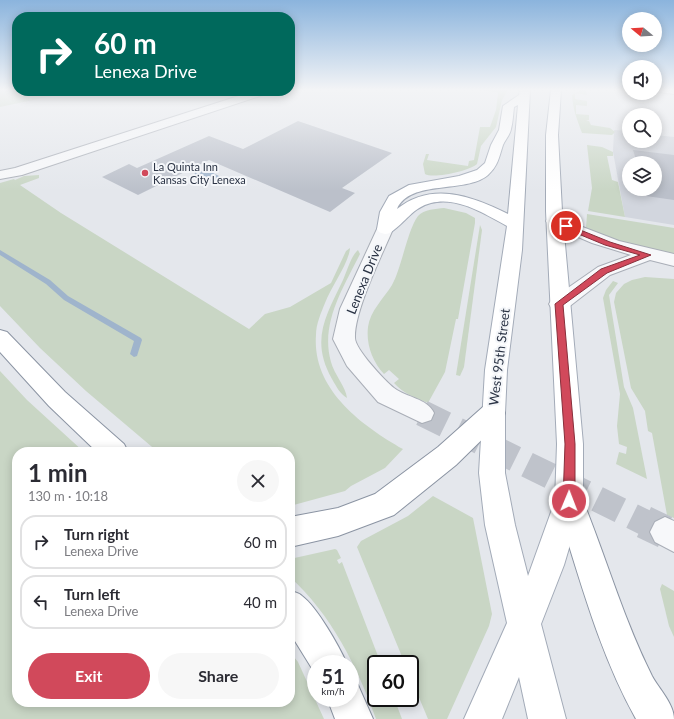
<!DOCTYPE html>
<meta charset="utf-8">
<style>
:root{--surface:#fff;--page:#f7f7f7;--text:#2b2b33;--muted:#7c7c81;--line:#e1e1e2;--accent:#d1495b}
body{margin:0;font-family:Lato,sans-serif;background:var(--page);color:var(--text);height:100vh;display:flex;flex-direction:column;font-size:15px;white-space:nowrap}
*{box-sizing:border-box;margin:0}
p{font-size:13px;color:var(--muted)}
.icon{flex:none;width:22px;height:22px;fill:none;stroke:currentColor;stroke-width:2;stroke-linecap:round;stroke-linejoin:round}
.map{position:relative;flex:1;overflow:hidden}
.panel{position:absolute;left:12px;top:447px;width:283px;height:260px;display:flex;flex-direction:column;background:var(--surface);border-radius:16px;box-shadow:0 2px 10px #0003}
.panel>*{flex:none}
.hud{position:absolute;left:12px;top:12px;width:283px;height:84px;border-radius:16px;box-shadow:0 2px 10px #0003;background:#00695c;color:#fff;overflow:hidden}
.needle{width:26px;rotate:288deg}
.buttons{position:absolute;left:622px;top:12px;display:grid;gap:8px}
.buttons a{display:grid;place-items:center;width:40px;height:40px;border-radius:50%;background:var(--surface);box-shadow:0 2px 10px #0003;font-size:20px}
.speed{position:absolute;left:307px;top:655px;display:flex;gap:8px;font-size:20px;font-weight:700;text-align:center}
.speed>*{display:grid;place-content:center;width:52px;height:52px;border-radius:50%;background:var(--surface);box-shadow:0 2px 10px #0003;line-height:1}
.speed small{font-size:10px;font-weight:400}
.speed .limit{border:2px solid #111;border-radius:6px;background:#fff;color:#111}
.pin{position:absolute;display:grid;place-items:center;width:34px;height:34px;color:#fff;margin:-17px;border:2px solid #fff;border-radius:50%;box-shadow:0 1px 4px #0007}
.me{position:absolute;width:44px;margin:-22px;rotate:1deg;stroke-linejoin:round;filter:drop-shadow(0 0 3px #0008)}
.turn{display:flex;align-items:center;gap:14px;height:84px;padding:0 16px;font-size:18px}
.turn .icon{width:52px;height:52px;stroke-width:2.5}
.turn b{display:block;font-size:28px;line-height:34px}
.round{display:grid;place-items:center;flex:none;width:42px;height:42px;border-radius:21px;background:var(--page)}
.overview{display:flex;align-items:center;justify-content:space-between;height:68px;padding:0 16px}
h1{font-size:24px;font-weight:700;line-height:30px}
.button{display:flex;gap:8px;margin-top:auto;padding:8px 16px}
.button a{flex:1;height:46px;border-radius:24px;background:var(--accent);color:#fff;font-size:16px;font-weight:700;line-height:46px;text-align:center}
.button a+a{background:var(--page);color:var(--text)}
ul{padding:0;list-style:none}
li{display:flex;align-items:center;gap:12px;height:54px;margin:0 8px 6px;padding:0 8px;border:2px solid var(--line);border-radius:16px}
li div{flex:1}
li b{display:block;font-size:15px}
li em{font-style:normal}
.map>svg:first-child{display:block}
.built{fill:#d2d6de;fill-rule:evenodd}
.green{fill:#c9d6c5}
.water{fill:#9fb4cc}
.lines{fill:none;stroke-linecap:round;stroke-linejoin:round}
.stream{fill:#9fb4cc;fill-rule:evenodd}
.building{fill:#bbc0ca}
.street-tunnel-far1{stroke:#bfc3cb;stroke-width:26;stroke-dasharray:26 13;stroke-linecap:butt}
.street-tunnel{stroke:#bfc3cb;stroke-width:33;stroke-dasharray:33 16;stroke-linecap:butt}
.street-casing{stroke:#a9aeb7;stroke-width:2}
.primary-casing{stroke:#a3abb8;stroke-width:2}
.highway-casing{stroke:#8b94a3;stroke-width:2}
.street{fill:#f7f8fa;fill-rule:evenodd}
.primary{fill:#fff;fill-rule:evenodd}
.highway{fill:#fff;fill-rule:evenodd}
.route{fill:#d1495b;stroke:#882f3b}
.poi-dot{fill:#d1495b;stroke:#f4f6f9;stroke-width:1.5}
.labels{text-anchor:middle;stroke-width:4;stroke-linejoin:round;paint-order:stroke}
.far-poi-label{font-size:11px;fill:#2b3445;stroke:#f4f6f9;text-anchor:start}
.street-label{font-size:13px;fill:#2b3445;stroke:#f4f6f9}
</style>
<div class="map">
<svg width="674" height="719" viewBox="0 0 674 719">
<rect width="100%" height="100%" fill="#e4e7ec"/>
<path class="built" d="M 614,130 L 629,131 L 629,141 L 655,141 L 655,135 L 674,137 L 674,225 L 625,217 L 613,152 ZM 629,163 L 655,163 L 655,189 L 629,189 Z"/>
<g class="green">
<polygon points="0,90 76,91 0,107"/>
<path d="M 483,90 L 508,90 L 502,100 L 496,127 L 481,146 L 477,164 C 470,171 433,179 425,174 L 423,164 L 426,154 L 429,154 L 427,160 L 468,166 L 469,161 L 474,160 L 480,127 L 490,127 L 496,110 L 498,93 Z"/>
<path d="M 581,90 L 586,90 L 587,95 L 575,93 L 575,99 L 587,101 L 587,106 L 576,105 L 576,114 L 589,115 L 589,120 L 586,121 L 589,121 L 591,125 L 610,128 L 615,132 L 612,135 L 582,133 C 577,119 573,110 572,95 Z"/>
<polygon points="587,145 602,147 613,152 613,156 607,156 612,180 618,182 625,217 588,211 592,188"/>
<path d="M 39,175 L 39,178 L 20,185 L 61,213 L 249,329 L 265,314 L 290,307 L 331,283 L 346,251 L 350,248 C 349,263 331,287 325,303 C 321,313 316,324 316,335 C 312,389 361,425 403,449 L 385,468 L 351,486 L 345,491 L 290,506 L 290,452 L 158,452 L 86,391 L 40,348 L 0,306 L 0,183 L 14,179 L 15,180 L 24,176 Z"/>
<path d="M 444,208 L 466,213 L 475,218 L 475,223 L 458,319 L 456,319 L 445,372 L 428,403 C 415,398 403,393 394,383 L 399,379 L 389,370 L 384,374 C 372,361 366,344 368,327 C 370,311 384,298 392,285 C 402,267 407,231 418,216 C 424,209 436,209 444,208 Z"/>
<polygon points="587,214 674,228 674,255 625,246 589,231 586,228"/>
<polygon points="480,225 482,230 464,367 460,376 456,375"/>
<path d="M 358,250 L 360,254 C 343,288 320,324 331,362 C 334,374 346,387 347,398 C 340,394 336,386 332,379 C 310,340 326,316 343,280 C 347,271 351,256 358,250 Z"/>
<polygon points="645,277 674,279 674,518 667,515 652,433 648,431 645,411 631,388 614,302 616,293 624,284 632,280"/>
<polygon points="613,281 618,283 609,295 624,387 633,408 647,479 616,464 619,452 626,454 627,447 619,444 617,426 620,394 603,298 606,290"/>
<polygon points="0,371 27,400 84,452 17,452 17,702 290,702 290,652 298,662 324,719 0,719"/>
<polygon points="433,496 473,518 492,614 489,626 447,719 428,719 410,676 410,664 405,664 357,547 361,541 408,516"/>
<path d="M 335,549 L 337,550 L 341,558 L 337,560 L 339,564 L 342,562 L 381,664 L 376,664 L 376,698 L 394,698 L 402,719 L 376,719 C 358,668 331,614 290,577 L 290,559 Z"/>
<polygon points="662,584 674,591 674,637 669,626 660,589"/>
</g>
<path class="water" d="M 209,171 L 221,177 L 222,180 C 213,183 205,178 194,178 L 195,172 Z"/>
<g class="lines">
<polygon class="stream" points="0,250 50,280 68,296 141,338 142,340 137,356 134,357 130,354 134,341 64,300 46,284 0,255"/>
</g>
<g class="building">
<polygon points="298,121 392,153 342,188 355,193 330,212 209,160 138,195 102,177 129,164 137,168 209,136 243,149"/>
<polygon points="633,150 674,155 674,200 646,196 644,189 655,189 655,163 637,163"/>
</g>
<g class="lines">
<polyline class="street-tunnel-far1" points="422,413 646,523"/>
<polyline class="street-tunnel" points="644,522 665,532"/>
<defs>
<g id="street">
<polygon points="658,90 674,90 674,94 659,92"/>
<polygon points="254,91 270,91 269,93 22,175 0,179 0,171 15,168"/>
<polygon points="554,216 619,241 674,254 674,266 650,260 610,275 566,309 559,311 552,309 549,304 552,299 598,267 631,255 592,243 548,224 546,221 548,218"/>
<path d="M 385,224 L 391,226 L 393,229 C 382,255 354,311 355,338 C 355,349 385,381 394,388 C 407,398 427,398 434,413 L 431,420 L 422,423 L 378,402 L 347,366 L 333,339 L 340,309 L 377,229 L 379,226 Z"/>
<polygon points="665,517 674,521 674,552 655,542 650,532 655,522"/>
</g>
<path id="primary" d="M 520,90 L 530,90 L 522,250 L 507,370 L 505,413 L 505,473 L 515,525 L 528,576 L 555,501 L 557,444 L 546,211 L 546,135 L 551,90 L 561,90 L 558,135 L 562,211 L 583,444 L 583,501 L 564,565 L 541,624 L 566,719 L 528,719 L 519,677 L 502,719 L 464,719 L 507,623 L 485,525 L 479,473 L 485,370 L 507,226 C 485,214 457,196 431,203 C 413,207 405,223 391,232 C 387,235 383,234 379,232 L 377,229 L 380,212 L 389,196 L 409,185 L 459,176 L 477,170 L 485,163 L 491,145 L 499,130 L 503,106 L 519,95 ZM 518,105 L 508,214 C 472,196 432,181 397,209 C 410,179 466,194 488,175 C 498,166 499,157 503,145 C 505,140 510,135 511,129 C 513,122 513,114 514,107 Z"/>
<g id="highway">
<polygon points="0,330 7,332 65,392 124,444 128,452 97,452 49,406 0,352"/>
<polygon points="493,403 502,406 505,413 502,420 456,465 394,515 338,536 290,547 290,517 338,508 375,494 438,447 484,406"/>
<path d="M 569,487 L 579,491 C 605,553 622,616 652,676 C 659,689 674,704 674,719 L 636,719 C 598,651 579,575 555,501 L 559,491 Z"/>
<path d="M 290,591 C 294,592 299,593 302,596 C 317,607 339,646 347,664 L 316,664 L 316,675 L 290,633 Z"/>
<polygon points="350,682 358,685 373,719 335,719 327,698 350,698"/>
</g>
</defs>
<use href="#street" class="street-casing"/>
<use href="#primary" class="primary-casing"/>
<use href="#highway" class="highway-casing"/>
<use href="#street" class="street"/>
<use href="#primary" class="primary"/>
<use href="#highway" class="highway"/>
</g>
<linearGradient id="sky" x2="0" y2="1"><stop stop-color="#8bb4dd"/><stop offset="0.47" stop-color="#f3f4f6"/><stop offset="1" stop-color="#f3f4f6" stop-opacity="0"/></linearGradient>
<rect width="674" height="191" fill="url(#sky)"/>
<polygon class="route" points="564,225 568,225 610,242 651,255 607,273 563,305 575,444 575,501 573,505 569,507 565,505 563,501 565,444 555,304 601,269 640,255 605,245 564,228"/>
<circle class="poi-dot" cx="145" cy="173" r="4"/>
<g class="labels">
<g class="far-poi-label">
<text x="153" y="171">La Quinta Inn<tspan x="153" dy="13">Kansas City Lenexa</tspan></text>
</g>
<g class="street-label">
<text transform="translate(364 279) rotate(-68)" y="5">Lenexa Drive</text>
<text transform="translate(499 357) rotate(-83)" y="5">West 95th Street</text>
</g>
</g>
</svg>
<div class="buttons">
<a><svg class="needle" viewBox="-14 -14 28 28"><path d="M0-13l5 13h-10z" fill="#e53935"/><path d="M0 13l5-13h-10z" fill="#7c7c81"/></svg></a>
<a><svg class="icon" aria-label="sound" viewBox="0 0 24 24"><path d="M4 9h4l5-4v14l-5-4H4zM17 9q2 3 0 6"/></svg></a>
<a><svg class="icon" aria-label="search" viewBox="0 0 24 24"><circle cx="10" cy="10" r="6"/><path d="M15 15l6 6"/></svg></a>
<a><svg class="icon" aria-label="layers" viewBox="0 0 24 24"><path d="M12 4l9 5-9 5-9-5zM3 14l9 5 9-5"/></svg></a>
</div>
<div class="speed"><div>51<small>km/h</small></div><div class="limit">60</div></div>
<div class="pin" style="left:566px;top:226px;background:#d93025"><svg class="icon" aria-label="arrive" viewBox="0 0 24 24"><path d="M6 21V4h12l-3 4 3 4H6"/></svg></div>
<svg class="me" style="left:569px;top:501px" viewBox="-20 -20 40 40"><circle r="17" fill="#d1495b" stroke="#fff" stroke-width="3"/><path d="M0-11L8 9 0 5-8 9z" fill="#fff"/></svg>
<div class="hud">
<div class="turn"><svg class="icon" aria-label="right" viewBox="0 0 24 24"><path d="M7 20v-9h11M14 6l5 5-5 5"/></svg><div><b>60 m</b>Lenexa Drive</div></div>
</div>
<section class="panel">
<div class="overview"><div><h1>1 min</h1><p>130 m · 10:18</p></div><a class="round"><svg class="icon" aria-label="close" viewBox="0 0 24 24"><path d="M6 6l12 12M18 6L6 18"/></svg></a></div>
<ul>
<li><svg class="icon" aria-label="right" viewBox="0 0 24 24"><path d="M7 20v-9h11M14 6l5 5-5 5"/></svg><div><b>Turn right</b><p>Lenexa Drive</p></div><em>60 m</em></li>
<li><svg class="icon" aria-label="left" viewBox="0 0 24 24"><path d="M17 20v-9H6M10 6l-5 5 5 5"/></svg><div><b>Turn left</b><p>Lenexa Drive</p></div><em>40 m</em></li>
</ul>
<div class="button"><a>Exit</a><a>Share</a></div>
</section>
</div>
